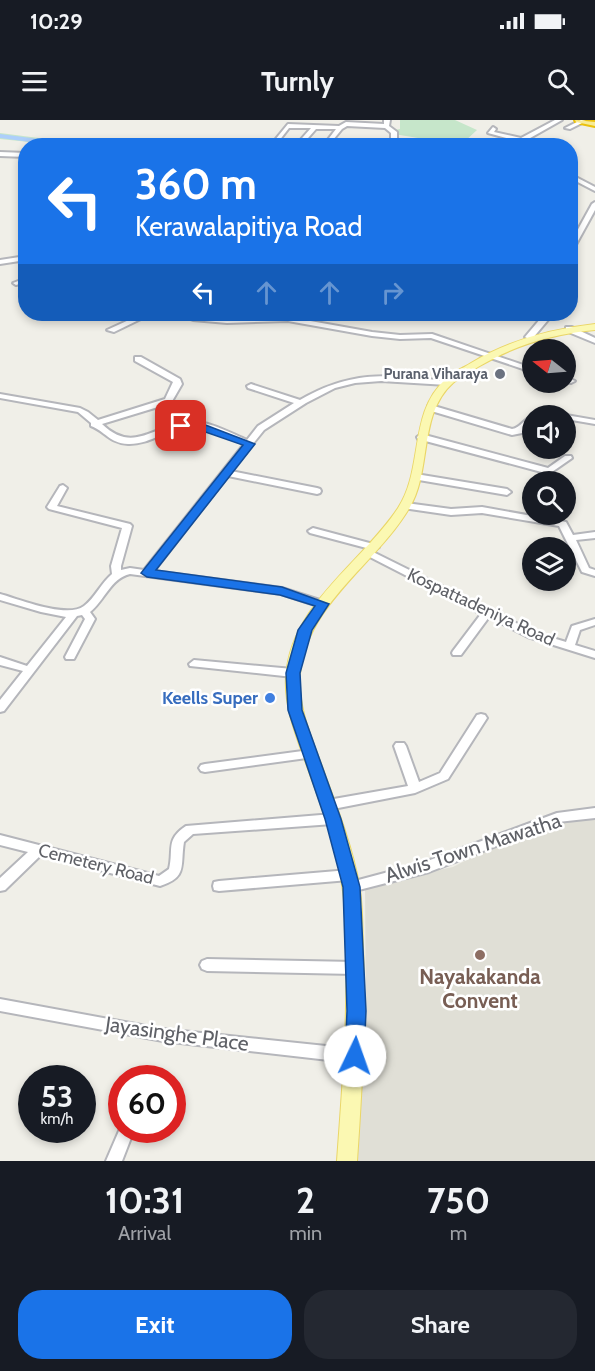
<!DOCTYPE html>
<style>
:root{--surface:#171b24;--page:#242831;--text:#f1f3f6;--muted:#9ea1a6;--accent:#1a73e8}
body{margin:0;font-family:Cabin,sans-serif;background:var(--page);color:var(--text);height:100vh;display:flex;flex-direction:column;font-size:22px;white-space:nowrap}
*{box-sizing:border-box;margin:0}
p{font-size:20px;color:var(--muted)}
.icon{flex:none;width:33px;height:33px;fill:none;stroke:currentColor;stroke-width:2;stroke-linecap:round;stroke-linejoin:round}
.map{position:relative;height:1041px;overflow:hidden}
.drawer{display:flex;flex-direction:column;background:var(--surface);flex:1}
.drawer>*{flex:none}
.banner{position:absolute;left:18px;top:18px;width:560px;height:183px;border-radius:24px;box-shadow:0 3px 9px #0003;background:#1a73e8;color:#fff;overflow:hidden}
.needle{width:39px;rotate:287deg}
.controls{position:absolute;left:522px;top:219px;display:grid;gap:12px}
.controls a{display:grid;place-items:center;width:54px;height:54px;border-radius:50%;background:var(--surface);box-shadow:0 3px 9px #0003;font-size:30px}
.speed{position:absolute;left:18px;top:945px;display:flex;gap:12px;font-size:30px;font-weight:700;text-align:center}
.speed>*{display:grid;place-content:center;width:78px;height:78px;border-radius:50%;background:var(--surface);box-shadow:0 3px 9px #0003;line-height:1}
.speed small{font-size:15px;font-weight:400}
.speed .limit{border:9px solid #d22;background:#fff;color:#111}
.pin{position:absolute;display:grid;place-items:center;width:51px;height:51px;color:#fff;margin:-26px;border-radius:12px;box-shadow:0 3px 9px #0006}
.me{position:absolute;width:66px;margin:-33px;rotate:3deg;stroke-linejoin:round;filter:drop-shadow(0 0 4px #0008)}
.turn{display:flex;align-items:center;gap:21px;height:126px;padding:0 18px;font-size:27px}
.turn .icon{width:78px;height:78px;stroke-width:2.5}
.turn b{display:block;font-size:42px;line-height:51px}
.lanes{display:flex;align-items:center;height:57px;padding:0 18px;background:#0003;justify-content:center;gap:30px;direction:ltr}
.lanes .off{opacity:.35}
.eta{display:flex;justify-content:space-evenly;align-items:center;height:102px;text-align:center}
.eta b{font-size:36px;font-weight:800;line-height:42px}
.action{display:flex;gap:12px;margin-top:auto;padding:12px 18px}
.action a{flex:1;height:69px;border-radius:24px;background:var(--accent);color:#fff;font-size:24px;font-weight:800;line-height:69px;text-align:center}
.action a+a{background:var(--page);color:var(--text)}
.status{display:flex;justify-content:space-between;align-items:center;height:42px;padding:0 30px;background:var(--surface);direction:ltr}
.status svg{height:16px;fill:currentColor}
header{display:flex;justify-content:space-between;align-items:center;height:78px;padding:0 18px;background:var(--surface);font-size:27px;font-weight:800}
.map>svg:first-child{display:block}
.education{fill:#e0dfd6}
.green{fill:#c6e6ca}
.lines{fill:none;stroke-linecap:round;stroke-linejoin:round}
.canal{fill:#adcffa;fill-rule:evenodd}
.minor-casing{stroke:#b5b6bb;stroke-width:4}
.major-casing{stroke:#ead667;stroke-width:2}
.highway-casing{stroke:#ebc10d;stroke-width:4}
.minor{fill:#fff;fill-rule:evenodd}
.major{fill:#fbf8b2;fill-rule:evenodd}
.highway{fill:#f7eb97;fill-rule:evenodd}
.route{fill:#1a73e8;stroke:#114b97;stroke-width:1.5}
.worship-dot{fill:#6b7280;stroke:#fff;stroke-width:2}
.shop-dot{fill:#3f7fe0;stroke:#fff;stroke-width:2}
.education-dot{fill:#8d6e63;stroke:#fff;stroke-width:2}
.labels{text-anchor:middle;stroke-width:5;stroke-linejoin:round;paint-order:stroke}
.far-worship-label{font-size:15px;font-weight:bold;fill:#5b616d;stroke:#fff;text-anchor:end}
.street-label{font-size:18px;fill:#5f6167;stroke:#fff}
.shop-label{font-size:18px;font-weight:bold;fill:#366cbe;stroke:#fff;text-anchor:end}
.near-street-label{font-size:21px;fill:#5f6167;stroke:#fff}
.near-education-label{font-size:21px;font-weight:bold;fill:#785e54;stroke:#fff}
</style>
<div class="status"><b>10:29</b><svg viewBox="0 0 49 12"><path d="M0 12V9h3v3zM5 12V6h3v6zM10 12V3h3v9zM15 12V0h3v12zM26 1h20v11H26zM47 4h2v5h-2z"/></svg></div>
<header><svg class="icon" aria-label="menu" viewBox="0 0 24 24"><path d="M4 6h16M4 12h16M4 18h16"/></svg>Turnly<svg class="icon" aria-label="search" viewBox="0 0 24 24"><circle cx="10" cy="10" r="6"/><path d="M15 15l6 6"/></svg></header>
<div class="map">
<svg width="595" height="1041" viewBox="0 0 595 1041">
<rect width="100%" height="100%" fill="#f0efe8"/>
<polygon class="education" points="595,696 595,1041 357,1041 366,905 365,765 453,747 509,718 568,699"/>
<g class="green">
<polygon points="400,0 455,0 477,10 464,22 466,26 435,25 424,19 394,14 391,11 400,9"/>
<polygon points="0,13 93,25 58,25 0,19"/>
</g>
<g class="lines">
<polygon class="canal" points="0,14 78,24 80,26 61,26 0,18"/>
<defs>
<g id="minor">
<polygon points="384,0 390,0 389,6 397,12 397,26 391,26 391,13 385,8 347,6 342,9 328,26 323,26 336,9 316,9 301,26 295,26 311,8 289,8 275,26 270,26 288,4 339,6 346,2 384,4"/>
<polygon points="555,0 562,0 516,26 509,26 517,21 488,13 493,7 496,9 494,12 521,18"/>
<polygon points="581,0 586,1 570,9 565,8"/>
<polygon points="415,22 417,23 418,26 413,26 412,24"/>
<polygon points="0,32 26,33 26,37 0,36"/>
<polygon points="570,54 595,67 595,71 570,58"/>
<polygon points="595,82 595,90 573,130 570,132 570,124 592,84"/>
<polygon points="26,136 26,140 0,144 0,140"/>
<polygon points="26,158 26,162 16,165 13,163"/>
<polygon points="85,194 94,194 85,199 79,199 79,195"/>
<polygon points="142,194 151,194 114,212 107,210"/>
<polygon points="177,194 187,194 194,196 227,199 288,197 372,212 400,215 432,214 532,248 532,252 431,218 400,219 372,216 288,201 227,203 193,200"/>
<polygon points="523,194 553,194 532,219 529,219 525,217 541,198 523,196"/>
<polygon points="566,207 572,207 595,218 595,223 566,211"/>
<path d="M 135,237 L 141,237 L 180,259 L 182,264 L 171,283 L 102,304 C 134,335 154,304 189,302 C 208,300 230,313 247,320 L 258,306 L 294,283 L 248,268 L 247,266 L 251,264 L 300,280 C 353,249 389,255 447,261 L 451,263 L 447,265 L 381,261 L 355,263 L 335,268 L 306,283 L 264,310 L 231,351 L 317,368 L 320,369 L 321,371 L 320,373 L 317,374 L 228,356 L 154,451 L 282,468 L 326,482 L 327,484 L 326,486 L 318,486 L 281,474 L 130,454 C 110,459 105,480 90,492 L 95,499 L 74,539 L 66,539 L 65,537 L 85,499 L 82,495 L 77,496 L 4,591 L 0,592 L 0,580 L 23,551 L 0,545 L 0,537 L 27,546 L 66,497 L 41,492 L 0,480 L 0,474 C 19,479 67,499 84,486 C 95,478 101,463 112,454 L 111,446 L 122,408 L 49,389 L 47,387 L 60,366 L 63,365 L 67,368 L 57,386 L 130,404 L 132,406 L 121,446 L 121,450 L 130,448 L 144,450 L 244,324 C 227,318 209,306 191,307 C 169,307 150,325 128,324 C 109,323 105,311 91,306 L 91,303 L 78,292 L 0,278 L 0,274 L 80,288 L 88,292 L 98,300 L 165,279 L 173,262 L 135,241 Z"/>
<polygon points="566,257 575,261 571,263 566,262"/>
<path d="M 428,286 L 434,286 L 512,309 C 521,308 524,298 532,297 L 532,303 L 522,313 L 512,315 L 428,290 Z"/>
<polygon points="566,295 595,300 595,304 566,299 566,296 563,296"/>
<polygon points="421,314 548,348 565,336 571,336 572,338 549,354 418,319 417,317"/>
<polygon points="416,354 507,369 511,372 507,375 413,359 413,355"/>
<polygon points="406,383 451,389 482,387 566,402 573,415 595,412 595,418 576,420 589,448 595,450 595,456 582,452 559,406 482,393 451,395 403,388 401,386"/>
<polygon points="313,408 377,425 379,427 374,430 310,413 308,411"/>
<polygon points="369,430 536,513 566,522 572,506 595,499 595,505 580,510 575,525 595,531 595,538 528,517 489,497 461,535 453,535 452,533 453,531 481,494 366,435 364,433"/>
<polygon points="194,540 293,549 298,553 293,557 190,546 189,544"/>
<polygon points="481,594 485,595 487,598 448,659 415,673 328,690 324,688 322,685 324,682 328,680 408,666 394,626 396,623 404,623 406,626 419,662 440,653 477,595"/>
<polygon points="310,630 314,631 316,634 314,637 205,652 201,651 199,648 201,645 205,644"/>
<polygon points="595,688 595,698 558,702 429,752 351,772 346,771 344,767 346,763 351,762 422,743 557,693"/>
<path d="M 333,694 L 337,696 L 339,699 L 337,702 L 333,704 L 193,714 L 184,722 C 180,746 188,757 160,766 L 41,735 L 5,770 L 0,771 L 0,758 L 28,732 L 0,725 L 0,715 L 159,756 L 169,749 C 174,729 165,720 186,706 Z"/>
<polygon points="349,750 354,751 355,755 354,759 349,760 219,771 214,770 213,766 214,762 219,761"/>
<polygon points="207,839 355,842 360,844 362,848 360,852 355,854 207,851 202,849 200,845 202,841"/>
<polygon points="0,879 163,909 355,929 360,931 362,936 360,941 355,943 163,921 0,891"/>
<polygon points="122,1004 122,1010 134,1010 122,1041 106,1041"/>
</g>
<path id="major" d="M 595,204 L 595,210 C 552,214 515,225 478,247 C 470,252 460,257 453,263 C 418,294 432,350 410,387 C 376,445 307,483 300,554 C 297,589 314,623 325,655 C 338,690 352,726 359,764 C 363,785 362,807 363,828 C 366,899 362,970 357,1041 L 337,1041 C 342,971 348,901 346,830 C 345,809 346,786 342,765 C 336,725 322,687 308,649 C 298,620 284,589 286,557 C 290,485 362,443 398,388 C 424,349 408,292 446,259 C 453,252 463,248 471,243 C 510,220 550,209 595,204 Z"/>
<polygon id="highway" points="575,0 595,2 595,6 576,2"/>
</defs>
<use href="#minor" class="minor-casing"/>
<use href="#major" class="major-casing"/>
<use href="#highway" class="highway-casing"/>
<use href="#minor" class="minor"/>
<use href="#major" class="major"/>
<use href="#highway" class="highway"/>
</g>
<polygon class="route" points="195,301 255,324 156,450 282,467 329,484 312,510 300,553 302,590 341,699 360,767 366,891 364,936 362,943 355,945 348,943 345,936 347,891 343,767 325,699 288,590 286,553 298,510 315,486 280,475 147,457 141,453 243,325 194,308 181,309 176,306"/>
<circle class="worship-dot" cx="500" cy="254" r="6"/>
<circle class="shop-dot" cx="270" cy="578" r="6"/>
<circle class="education-dot" cx="480" cy="835" r="6"/>
<g class="labels">
<g class="far-worship-label">
<text x="488" y="259">Purana Viharaya</text>
</g>
<g class="street-label">
<text transform="translate(481 487) rotate(25)" y="6">Kospattadeniya Road</text>
<text transform="translate(96 744) rotate(14)" y="6">Cemetery Road</text>
</g>
<g class="shop-label">
<text x="258" y="584">Keells Super</text>
</g>
<g class="near-street-label">
<text transform="translate(473 728) rotate(-18)" y="7">Alwis Town Mawatha</text>
<text transform="translate(177 914) rotate(8)" y="7">Jayasinghe Place</text>
</g>
<g class="near-education-label">
<text x="480" y="864">Nayakakanda<tspan x="480" dy="24">Convent</tspan></text>
</g>
</g>
</svg>
<div class="controls">
<a><svg class="needle" viewBox="-14 -14 28 28"><path d="M0-13l5 13h-10z" fill="#e53935"/><path d="M0 13l5-13h-10z" fill="#9ea1a6"/></svg></a>
<a><svg class="icon" aria-label="sound" viewBox="0 0 24 24"><path d="M4 9h4l5-4v14l-5-4H4zM17 9q2 3 0 6"/></svg></a>
<a><svg class="icon" aria-label="search" viewBox="0 0 24 24"><circle cx="10" cy="10" r="6"/><path d="M15 15l6 6"/></svg></a>
<a><svg class="icon" aria-label="layers" viewBox="0 0 24 24"><path d="M12 4l9 5-9 5-9-5zM3 14l9 5 9-5"/></svg></a>
</div>
<div class="speed"><div>53<small>km/h</small></div><div class="limit">60</div></div>
<div class="pin" style="left:181px;top:306px;background:#d93025"><svg class="icon" aria-label="arrive" viewBox="0 0 24 24"><path d="M6 21V4h12l-3 4 3 4H6"/></svg></div>
<svg class="me" style="left:355px;top:936px" viewBox="-20 -20 40 40"><circle r="19" fill="#fff"/><path d="M0-13L10 11 0 6-10 11z" fill="#1a73e8"/></svg>
<div class="banner">
<div class="turn"><svg class="icon" aria-label="left" viewBox="0 0 24 24"><path d="M17 20v-9H6M10 6l-5 5 5 5"/></svg><div><b>360 m</b>Kerawalapitiya Road</div></div>
<div class="lanes"><svg class="icon" aria-label="left" viewBox="0 0 24 24"><path d="M17 20v-9H6M10 6l-5 5 5 5"/></svg><svg class="icon off" aria-label="ahead" viewBox="0 0 24 24"><path d="M12 20V5M6 11l6-6 6 6"/></svg><svg class="icon off" aria-label="ahead" viewBox="0 0 24 24"><path d="M12 20V5M6 11l6-6 6 6"/></svg><svg class="icon off" aria-label="right" viewBox="0 0 24 24"><path d="M7 20v-9h11M14 6l5 5-5 5"/></svg></div>
</div>
</div>
<section class="drawer">
<div class="eta">
<div><b>10:31</b><p>Arrival</p></div>
<div><b>2</b><p>min</p></div>
<div><b>750</b><p>m</p></div>
</div>
<div class="action"><a>Exit</a><a>Share</a></div>
</section>
